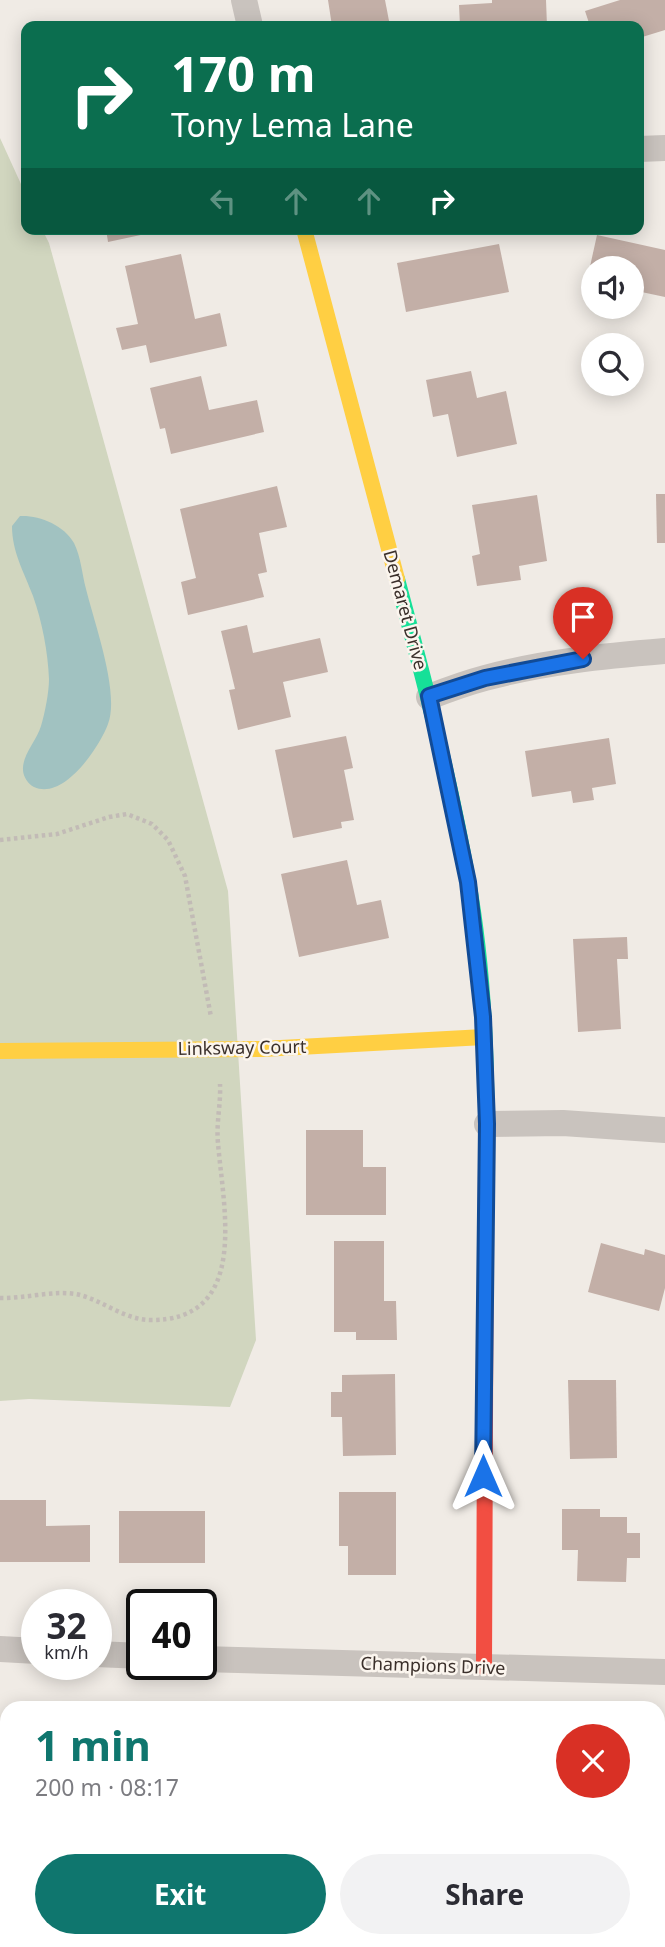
<!DOCTYPE html>
<meta charset="utf-8">
<style>
:root{--surface:#fff;--page:#f2f2f3;--text:#2b2b33;--muted:#7c7c81;--accent:#0f766e}
body{margin:0;font-family:"Noto Sans",sans-serif;background:var(--page);color:var(--text);height:100vh;display:flex;flex-direction:column;font-size:26px;white-space:nowrap}
*{box-sizing:border-box;margin:0}
p{font-size:23px;color:var(--muted)}
.icon{flex:none;width:38px;height:38px;fill:none;stroke:currentColor;stroke-width:2;stroke-linecap:round;stroke-linejoin:round}
.map{position:relative;flex:1;overflow:hidden}
.side{position:absolute;left:0px;top:1701px;width:665px;height:247px;display:flex;flex-direction:column;background:var(--surface);border-radius:21px 21px 0 0;box-shadow:0 4px 18px #0003}
.side>*{flex:none}
.top-card{position:absolute;left:21px;top:21px;width:623px;height:214px;border-radius:14px;box-shadow:0 4px 18px #0003;background:#0b6e4f;color:#fff;overflow:hidden}
.buttons{position:absolute;left:581px;top:256px;display:grid;gap:14px}
.buttons a{display:grid;place-items:center;width:63px;height:63px;border-radius:50%;background:var(--surface);box-shadow:0 4px 18px #0003;font-size:35px}
.speed{position:absolute;left:21px;top:1589px;display:flex;gap:14px;font-size:35px;font-weight:700;text-align:center}
.speed>*{display:grid;place-content:center;width:91px;height:91px;border-radius:50%;background:var(--surface);box-shadow:0 4px 18px #0003;line-height:1}
.speed small{font-size:18px;font-weight:400}
.speed .limit{border:4px solid #111;border-radius:10px;background:#fff;color:#111}
.pin{position:absolute;display:grid;place-items:center;width:60px;height:60px;color:#fff;margin:-72px -30px;border-radius:50% 50% 50% 0;rotate:-45deg;box-shadow:0 0 7px #0007}
.pin .icon{rotate:45deg}
.me{position:absolute;width:77px;margin:-38px;rotate:0deg;stroke-linejoin:round;filter:drop-shadow(0 0 5px #0008)}
.turn{display:flex;align-items:center;gap:24px;height:147px;padding:0 35px;font-size:32px}
.turn .icon{width:91px;height:91px;stroke-width:2.5}
.turn b{display:block;font-size:49px;line-height:60px}
.lanes{display:flex;align-items:center;height:66px;padding:0 35px;background:#0003;justify-content:center;gap:35px;direction:ltr}
.lanes .off{opacity:.35}
.round{display:grid;place-items:center;flex:none;width:74px;height:74px;border-radius:37px;background:var(--page)}
.overview{display:flex;align-items:center;justify-content:space-between;height:119px;padding:0 35px}
h1{font-size:42px;font-weight:700;line-height:52px;color:var(--accent)}
.primary-button{display:flex;gap:14px;margin-top:auto;padding:14px 35px}
.primary-button a{flex:1;height:80px;border-radius:42px;background:var(--accent);color:#fff;font-size:28px;font-weight:700;line-height:80px;text-align:center}
.primary-button a+a{background:var(--page);color:var(--text)}
.map>svg:first-child{display:block}
.green{fill:#d1d6bf}
.water{fill:#a1c2c1}
.building{fill:#c3afa7}
.lines{fill:none;stroke-linecap:round;stroke-linejoin:round}
.path{stroke:#c2bbb6;stroke-width:4.5;stroke-dasharray:3.5 3.5;stroke-linecap:butt}
.street{stroke:#c9c3be;stroke-width:26}
.fast{stroke:#16e098;stroke-width:16}
.slow{stroke:#ffcf43;stroke-width:16}
.jam{stroke:#f24e42;stroke-width:16}
.route-casing{stroke:#114b97;stroke-width:18}
.route{stroke:#1a73e8;stroke-width:12}
.labels{text-anchor:middle;stroke-width:5;stroke-linejoin:round;paint-order:stroke}
.street-label{font-size:18px;fill:#3b302b;stroke:#fbf5ee}
</style>
<div class="map">
<svg width="665" height="1947" viewBox="0 0 665 1947">
<rect width="100%" height="100%" fill="#f0ebe5"/>
<g class="green">
<polygon points="0,138 26,195 26,229 42,229 49,243 228,891 256,1340 230,1407 29,1399 0,1401"/>
<polygon points="0,1862 7,1862 7,1941 447,1941 451,1947 0,1947"/>
</g>
<path class="water" d="M 20,516 C 39,515 64,525 74,543 C 81,557 82,574 86,589 C 94,622 120,693 108,724 C 100,746 64,801 34,787 C 28,784 23,776 23,770 C 22,755 37,740 41,726 C 45,713 49,692 49,679 C 48,652 42,621 33,596 C 24,572 12,552 12,526 Z"/>
<g class="building">
<polygon points="328,0 385,0 390,26 332,26"/>
<polygon points="492,0 546,0 547,26 460,26 459,5 492,3"/>
<polygon points="620,0 665,0 665,30 639,38 639,26 590,26 585,11"/>
<polygon points="106,229 164,229 164,230 108,242"/>
<polygon points="597,235 665,250 665,297 632,290 632,268 593,268 593,281 587,280"/>
<polygon points="499,244 509,292 406,312 397,263"/>
<polygon points="181,254 195,319 220,313 227,346 150,363 146,345 122,350 116,328 138,324 125,266"/>
<polygon points="471,371 477,398 506,391 517,444 457,457 448,414 433,417 426,380"/>
<polygon points="201,376 209,410 257,400 264,432 171,454 165,428 160,429 150,388"/>
<polygon points="277,486 287,527 259,533 267,572 258,574 264,597 188,615 181,582 196,578 180,509"/>
<polygon points="656,494 665,494 665,543 657,543"/>
<polygon points="537,495 547,561 519,566 521,580 477,586 472,556 480,554 472,505"/>
<polygon points="247,625 253,653 320,638 328,672 283,682 291,717 238,730 229,690 235,689 221,631"/>
<polygon points="346,736 353,768 344,770 354,820 341,822 342,828 293,838 275,750"/>
<polygon points="609,738 616,784 592,788 594,800 573,803 571,791 532,797 525,751"/>
<polygon points="347,860 357,905 381,900 389,938 299,957 281,874"/>
<polygon points="627,937 628,959 617,959 621,1029 578,1032 573,939"/>
<polygon points="306,1130 363,1130 363,1167 386,1167 386,1215 306,1215"/>
<polygon points="334,1241 384,1241 384,1301 396,1301 397,1340 356,1340 356,1332 334,1332"/>
<polygon points="601,1243 644,1255 645,1249 665,1255 665,1288 659,1311 588,1292"/>
<polygon points="395,1374 396,1455 343,1456 342,1417 331,1417 331,1392 342,1392 342,1375"/>
<polygon points="568,1380 616,1380 617,1458 570,1459"/>
<polygon points="339,1492 396,1492 396,1575 348,1575 348,1546 339,1546"/>
<polygon points="0,1500 46,1500 46,1526 90,1525 90,1562 0,1562"/>
<polygon points="562,1509 600,1509 600,1517 627,1517 627,1533 640,1533 640,1558 627,1558 626,1582 577,1581 578,1550 562,1550"/>
<rect x="119" y="1511" width="86" height="52"/>
<rect x="0" y="1746" width="7" height="65"/>
</g>
<g class="lines">
<g class="path">
<polyline points="0,840 57,834 109,817 127,814 152,824 168,840 185,876 211,1017"/>
<path d="M 0,1298 C 24,1299 57,1289 80,1295 C 103,1301 124,1319 149,1320 C 251,1322 223,1207 218,1143 C 216,1123 221,1104 220,1084"/>
<polyline points="487,1941 490,1947"/>
</g>
<g class="street">
<polyline points="244,0 250,26"/>
<polyline points="639,149 665,148"/>
<path d="M 429,697 C 447,690 466,683 485,678 C 544,662 604,656 665,651"/>
<polyline points="487,1124 563,1123 665,1130"/>
<polyline points="0,1649 37,1651"/>
<polyline points="96,1654 142,1656"/>
<polyline points="201,1659 665,1672"/>
</g>
<path class="fast" d="M 397,579 C 424,679 450,779 468,881 C 485,975 488,1073 486,1168"/>
<g class="slow">
<polyline points="304,229 397,579"/>
<polyline points="0,1051 262,1049 484,1037"/>
</g>
<polyline class="jam" points="484,1667 486,1168"/>
</g>
<g class="lines">
<defs>
<polyline id="route" points="483,1476 487,1124 483,1017 468,882 429,696 485,678 583,659"/>
</defs>
<use href="#route" class="route-casing"/>
<use href="#route" class="route"/>
</g>
<g class="labels">
<g class="street-label">
<text transform="translate(405 610) rotate(75)" y="6">Demaret Drive</text>
<text transform="translate(242 1048) rotate(-1)" y="6">Linksway Court</text>
<text transform="translate(433 1666) rotate(2)" y="6">Champions Drive</text>
</g>
</g>
</svg>
<div class="buttons">
<a><svg class="icon" aria-label="sound" viewBox="0 0 24 24"><path d="M4 9h4l5-4v14l-5-4H4zM17 9q2 3 0 6"/></svg></a>
<a><svg class="icon" aria-label="search" viewBox="0 0 24 24"><circle cx="10" cy="10" r="6"/><path d="M15 15l6 6"/></svg></a>
</div>
<div class="speed"><div>32<small>km/h</small></div><div class="limit">40</div></div>
<div class="pin" style="left:583px;top:659px;background:#d93025"><svg class="icon" aria-label="arrive" viewBox="0 0 24 24"><path d="M6 21V4h12l-3 4 3 4H6"/></svg></div>
<svg class="me" style="left:483px;top:1476px" viewBox="-20 -20 40 40"><path d="M0-17L14 15 0 8-14 15z" fill="#1a73e8" stroke="#fff" stroke-width="4"/></svg>
<div class="top-card">
<div class="turn"><svg class="icon" aria-label="right" viewBox="0 0 24 24"><path d="M7 20v-9h11M14 6l5 5-5 5"/></svg><div><b>170 m</b>Tony Lema Lane</div></div>
<div class="lanes"><svg class="icon off" aria-label="left" viewBox="0 0 24 24"><path d="M17 20v-9H6M10 6l-5 5 5 5"/></svg><svg class="icon off" aria-label="ahead" viewBox="0 0 24 24"><path d="M12 20V5M6 11l6-6 6 6"/></svg><svg class="icon off" aria-label="ahead" viewBox="0 0 24 24"><path d="M12 20V5M6 11l6-6 6 6"/></svg><svg class="icon" aria-label="right" viewBox="0 0 24 24"><path d="M7 20v-9h11M14 6l5 5-5 5"/></svg></div>
</div>
<section class="side">
<div class="overview"><div><h1>1 min</h1><p>200 m · 08:17</p></div><a class="round" style="background:#d93025;color:#fff"><svg class="icon" aria-label="close" viewBox="0 0 24 24"><path d="M6 6l12 12M18 6L6 18"/></svg></a></div>
<div class="primary-button"><a>Exit</a><a>Share</a></div>
</section>
</div>
